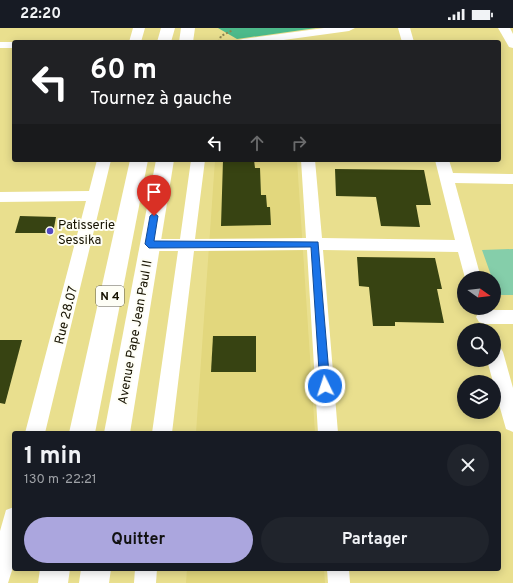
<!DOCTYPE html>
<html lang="fr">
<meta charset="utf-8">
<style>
:root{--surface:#171b24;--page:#20242c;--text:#f1f3f6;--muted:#9ea1a6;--accent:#aba6de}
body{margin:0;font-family:Overpass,sans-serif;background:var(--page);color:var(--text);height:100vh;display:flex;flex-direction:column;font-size:15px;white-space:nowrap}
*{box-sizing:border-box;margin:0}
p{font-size:13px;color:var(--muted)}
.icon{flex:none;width:22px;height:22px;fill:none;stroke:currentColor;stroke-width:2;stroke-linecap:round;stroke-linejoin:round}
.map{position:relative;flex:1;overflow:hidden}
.sheet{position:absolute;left:12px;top:403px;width:489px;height:140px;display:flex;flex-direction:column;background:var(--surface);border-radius:4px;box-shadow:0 2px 10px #0003}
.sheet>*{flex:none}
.hud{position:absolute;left:12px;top:12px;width:489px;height:122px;border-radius:4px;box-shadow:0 2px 10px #0003;background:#202124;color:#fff;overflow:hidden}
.needle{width:26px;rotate:104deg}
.controls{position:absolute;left:457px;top:243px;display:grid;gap:8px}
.controls a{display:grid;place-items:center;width:44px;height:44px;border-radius:50%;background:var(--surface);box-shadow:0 2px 10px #0003;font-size:20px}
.pin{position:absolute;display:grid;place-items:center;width:34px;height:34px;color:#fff;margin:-41px -17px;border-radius:50% 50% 50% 0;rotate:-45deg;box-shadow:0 0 4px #0007}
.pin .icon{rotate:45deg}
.me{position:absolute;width:44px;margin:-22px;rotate:356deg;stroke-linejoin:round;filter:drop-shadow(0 0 3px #0008)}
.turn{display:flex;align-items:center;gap:14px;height:84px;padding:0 12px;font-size:18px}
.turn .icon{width:52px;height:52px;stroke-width:2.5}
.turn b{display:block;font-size:28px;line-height:34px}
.lanes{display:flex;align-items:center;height:38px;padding:0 12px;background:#0003;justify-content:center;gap:20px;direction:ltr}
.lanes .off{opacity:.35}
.round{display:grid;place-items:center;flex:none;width:42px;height:42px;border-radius:21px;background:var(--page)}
.headline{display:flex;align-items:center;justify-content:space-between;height:68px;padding:0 12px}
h1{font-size:24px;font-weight:700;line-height:30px}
.action{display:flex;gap:8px;margin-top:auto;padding:8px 12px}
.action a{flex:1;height:46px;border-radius:24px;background:var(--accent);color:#111;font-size:16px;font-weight:700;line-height:46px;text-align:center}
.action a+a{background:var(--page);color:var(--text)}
.status{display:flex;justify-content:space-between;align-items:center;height:28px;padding:0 20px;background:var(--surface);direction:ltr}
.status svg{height:11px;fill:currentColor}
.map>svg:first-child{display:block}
.built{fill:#e2d77d}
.green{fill:#85ceaa}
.forest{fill:#4dba8b}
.building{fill:#374312}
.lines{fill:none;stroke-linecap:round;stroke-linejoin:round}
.path{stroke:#8d8650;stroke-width:2;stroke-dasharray:2 2;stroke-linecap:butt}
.street{fill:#fff;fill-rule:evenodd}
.highway{fill:#fff;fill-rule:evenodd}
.route{fill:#1a73e8;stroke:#114b97}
.poi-dot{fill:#5549c1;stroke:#fefef6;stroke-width:1.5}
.labels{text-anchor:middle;stroke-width:4;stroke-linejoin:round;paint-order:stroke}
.shield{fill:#fefef6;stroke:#5c594a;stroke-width:1}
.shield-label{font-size:12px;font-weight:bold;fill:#161200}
.poi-label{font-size:13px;fill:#161200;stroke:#fefef6;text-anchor:start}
.street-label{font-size:13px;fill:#161200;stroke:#fefef6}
</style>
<div class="status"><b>22:20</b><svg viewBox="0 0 49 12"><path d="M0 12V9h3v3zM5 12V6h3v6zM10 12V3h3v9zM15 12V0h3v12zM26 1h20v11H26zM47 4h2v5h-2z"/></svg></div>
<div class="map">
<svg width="513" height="555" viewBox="0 0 513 555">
<rect width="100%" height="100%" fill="#e9df8e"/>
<g class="built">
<polygon points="215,132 297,132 315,405 196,405"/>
<polygon points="187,541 324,541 325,555 186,555"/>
</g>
<polygon class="green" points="513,221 513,267 497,267 494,257 494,250 492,250 482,222"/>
<polygon class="forest" points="218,0 316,0 237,11"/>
<g class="building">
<polygon points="223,132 254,132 255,140 260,140 261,167 266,167 267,179 270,179 271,197 221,198"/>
<polygon points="335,141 424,142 431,177 416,177 420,199 381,198 376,169 336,168"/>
<polygon points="20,188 56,189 53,205 15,205"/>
<polygon points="357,229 435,230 442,261 437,261 444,295 395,294 395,298 373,298 369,259 359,258"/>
<polygon points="213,308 256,308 256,344 211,344"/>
<polygon points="0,312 22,312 5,376 0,375"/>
</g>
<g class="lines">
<polyline class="path" points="219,14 221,8 233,2"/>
<g class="street">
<polygon points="133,0 145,0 141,14 129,14"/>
<polygon points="324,0 355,0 349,3 269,14 237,14 239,12 243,11"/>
<polygon points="398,0 410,0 414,14 402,14"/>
<polygon points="498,0 510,0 513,6 513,20 509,19"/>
<polygon points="0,14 16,14 14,14 14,20 0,20"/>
<polygon points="97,132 111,132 45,405 25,405 86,173 0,174 0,164 89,163"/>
<polygon points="191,132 205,132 195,211 306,210 301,132 315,132 322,210 455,212 435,132 449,132 453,145 513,146 513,156 455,155 481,250 465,250 458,224 323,222 338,405 318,405 307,222 194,223 172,405 152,405 178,223 149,223 143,221 141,217 143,213 149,211 180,211"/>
<polygon points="485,282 513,282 513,296 485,296 479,294 476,289 479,284"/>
<polygon points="494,316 500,319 503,324 513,360 513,404 506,401 494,359 494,354 493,354 487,332 494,332"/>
<polygon points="14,479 14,536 8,555 0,555 0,503 6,482"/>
<polygon points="135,541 157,541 156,555 134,555"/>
<polygon points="327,541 349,541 350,555 328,555"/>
</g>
<g class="highway">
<polygon points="161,0 175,0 171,14 157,14"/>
<polygon points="181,0 195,0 193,14 179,14"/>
<polygon points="130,132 148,132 95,405 69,405"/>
<polygon points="156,132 174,132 130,405 104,405"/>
<polygon points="40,541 70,541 68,555 38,555"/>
<polygon points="81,541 111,541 109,555 79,555"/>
</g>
</g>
<polygon class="route" points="154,185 158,188 154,213 318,214 330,358 329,361 325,362 321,361 320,358 311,219 149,220 145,216 150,188"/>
<circle class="poi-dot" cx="50" cy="203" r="4"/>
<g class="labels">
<rect class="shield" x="96" y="258" width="28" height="20" rx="3"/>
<g class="shield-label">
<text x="110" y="272">N 4</text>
</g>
<g class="poi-label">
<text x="58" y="201">Patisserie<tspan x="58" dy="15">Sessika</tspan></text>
</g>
<g class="street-label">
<text transform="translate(65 287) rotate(-76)" y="5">Rue 28.07</text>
<text transform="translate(134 304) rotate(-80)" y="5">Avenue Pape Jean Paul II</text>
</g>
</g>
</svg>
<div class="controls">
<a><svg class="needle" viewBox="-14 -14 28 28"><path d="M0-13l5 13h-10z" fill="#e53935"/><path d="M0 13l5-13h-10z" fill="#9ea1a6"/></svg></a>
<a><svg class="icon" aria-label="search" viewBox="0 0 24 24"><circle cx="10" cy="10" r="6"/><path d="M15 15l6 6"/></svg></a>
<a><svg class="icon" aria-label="layers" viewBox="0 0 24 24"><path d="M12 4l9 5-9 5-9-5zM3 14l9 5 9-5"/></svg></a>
</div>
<div class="pin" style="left:154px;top:188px;background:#d93025"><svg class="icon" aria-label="arrive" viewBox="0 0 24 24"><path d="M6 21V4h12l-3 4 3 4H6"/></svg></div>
<svg class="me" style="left:325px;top:358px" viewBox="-20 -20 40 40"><circle r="17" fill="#1a73e8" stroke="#fff" stroke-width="3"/><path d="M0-11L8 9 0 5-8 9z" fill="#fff"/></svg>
<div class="hud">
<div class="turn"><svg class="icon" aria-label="left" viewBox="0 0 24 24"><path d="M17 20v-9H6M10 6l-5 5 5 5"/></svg><div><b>60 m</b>Tournez à gauche</div></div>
<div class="lanes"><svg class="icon" aria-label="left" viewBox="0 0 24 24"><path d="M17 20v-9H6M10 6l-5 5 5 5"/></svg><svg class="icon off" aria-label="ahead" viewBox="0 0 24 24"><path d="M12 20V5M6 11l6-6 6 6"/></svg><svg class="icon off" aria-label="right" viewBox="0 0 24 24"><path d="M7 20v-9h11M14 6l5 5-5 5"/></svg></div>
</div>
<section class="sheet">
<div class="headline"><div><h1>1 min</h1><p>130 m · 22:21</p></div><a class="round"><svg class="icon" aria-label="close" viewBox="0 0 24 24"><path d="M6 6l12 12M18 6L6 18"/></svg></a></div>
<div class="action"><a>Quitter</a><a>Partager</a></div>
</section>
</div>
